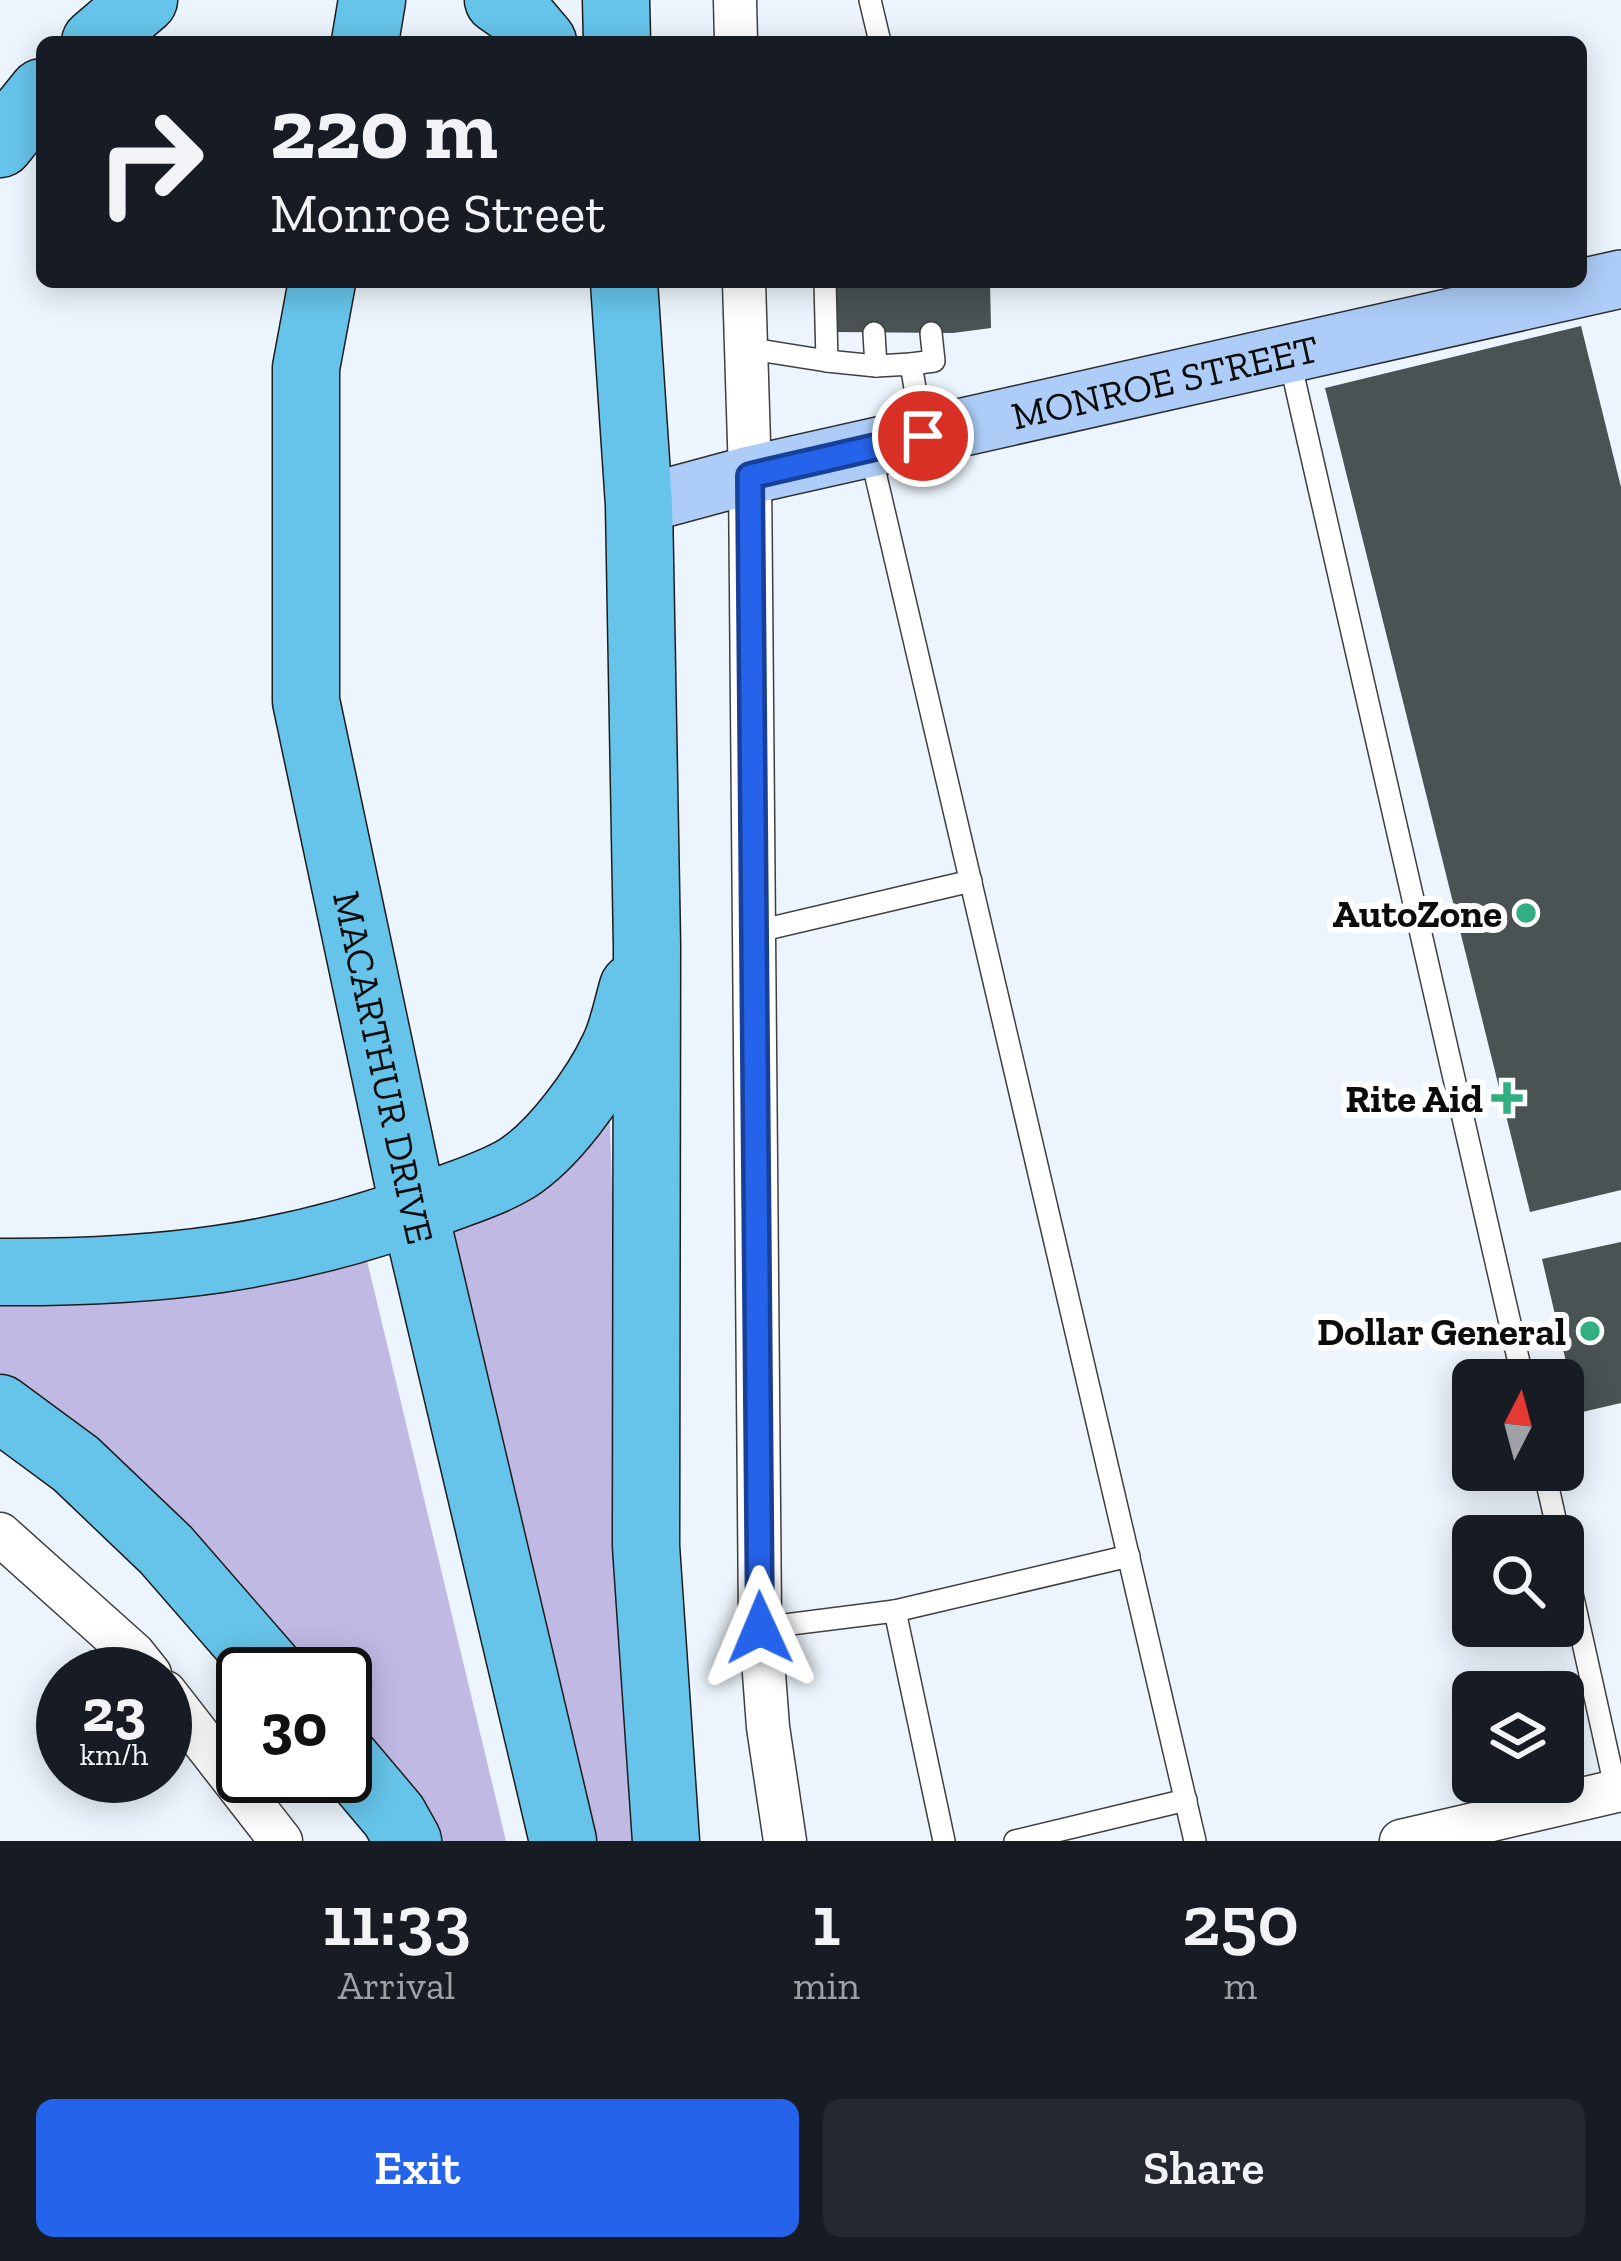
<!DOCTYPE html>
<style>
:root{--surface:#171b24;--page:#242831;--text:#f1f3f6;--muted:#9ea1a6;--accent:#2563eb}
body{margin:0;font-family:"Zilla Slab",serif;background:var(--page);color:var(--text);height:100vh;display:flex;flex-direction:column;font-size:45px;white-space:nowrap}
*{box-sizing:border-box;margin:0}
p{font-size:39px;color:var(--muted)}
.icon{flex:none;width:66px;height:66px;fill:none;stroke:currentColor;stroke-width:2;stroke-linecap:round;stroke-linejoin:round}
.map{position:relative;height:1841px;overflow:hidden}
.panel{display:flex;flex-direction:column;background:var(--surface);flex:1}
.panel>*{flex:none}
.top-card{position:absolute;left:36px;top:36px;width:1551px;height:252px;border-radius:18px;box-shadow:0 6px 30px #0003;background:#171b24;color:var(--text);overflow:hidden}
.needle{width:78px;rotate:6deg}
.fabs{position:absolute;left:1452px;top:1359px;display:grid;gap:24px}
.fabs a{display:grid;place-items:center;width:132px;height:132px;border-radius:18px;background:var(--surface);box-shadow:0 6px 30px #0003;font-size:60px}
.speed{position:absolute;left:36px;top:1647px;display:flex;gap:24px;font-size:60px;font-weight:700;text-align:center}
.speed>*{display:grid;place-content:center;width:156px;height:156px;border-radius:50%;background:var(--surface);box-shadow:0 6px 30px #0003;line-height:1}
.speed small{font-size:30px;font-weight:400}
.speed .limit{border:6px solid #111;border-radius:18px;background:#fff;color:#111}
.pin{position:absolute;display:grid;place-items:center;width:102px;height:102px;color:#fff;margin:-51px;border:6px solid #fff;border-radius:50%;box-shadow:0 3px 12px #0007}
.me{position:absolute;width:132px;margin:-66px;rotate:359deg;stroke-linejoin:round;filter:drop-shadow(0 0 9px #0008)}
.turn{display:flex;align-items:center;gap:42px;height:252px;padding:0 36px;font-size:54px}
.turn .icon{width:156px;height:156px;stroke-width:2.5}
.turn b{display:block;font-size:84px;line-height:102px}
.eta{display:flex;justify-content:space-evenly;align-items:center;height:204px;text-align:center}
.eta b{font-size:72px;font-weight:600;line-height:84px}
.button{display:flex;gap:24px;margin-top:auto;padding:24px 36px}
.button a{flex:1;height:138px;border-radius:18px;background:var(--accent);color:#fff;font-size:48px;font-weight:600;line-height:138px;text-align:center}
.button a+a{background:var(--page);color:var(--text)}
.map>svg:first-child{display:block}
.green{fill:#c0b9e4}
.building{fill:#495353}
.lines{fill:none;stroke-linecap:round;stroke-linejoin:round}
.service-casing{stroke:#3f3f3f;stroke-width:24}
.minor-casing{stroke:#3f3f3f;stroke-width:45}
.secondary-casing{stroke:#2e2e2e;stroke-width:60}
.trunk-casing{stroke:#1d1d1d;stroke-width:69}
.service{stroke:#fff;stroke-width:21}
.minor{stroke:#fff;stroke-width:42}
.secondary{stroke:#adcdf8;stroke-width:57}
.trunk{stroke:#66c4ea;stroke-width:66}
.route-casing{stroke:#184099;stroke-width:30}
.route{stroke:#2563eb;stroke-width:21}
.poi-dot{fill:#31af81;stroke:#fff;stroke-width:4.5}
.labels{text-anchor:middle;stroke-width:12;stroke-linejoin:round;paint-order:stroke}
.street-label{font-size:39px;fill:#0c0c0c;stroke:#fff}
.poi-label{font-size:39px;font-weight:bold;fill:#0c0c0c;stroke:#fff;text-anchor:end}
</style>
<div class="map">
<svg width="1621" height="1841" viewBox="0 0 1621 1841">
<rect width="100%" height="100%" fill="#ecf5fd"/>
<g class="green">
<polygon points="609,1094 630,1734 648,1841 576,1841 431,1220"/>
<path d="M 364,1248 L 506,1841 L 435,1841 L 345,1706 L 345,1674 L 315,1674 L 129,1478 L 0,1373 L 0,1304 C 124,1309 245,1277 364,1248 Z"/>
</g>
<g class="building">
<polygon points="834,282 990,282 991,328 953,333 836,332"/>
<polygon points="1581,326 1621,487 1621,1190 1530,1212 1325,388"/>
<polygon points="1621,1242 1621,1403 1578,1413 1542,1259"/>
</g>
<g class="lines">
<defs>
<g id="service">
<polyline points="870,0 880,42"/>
<polyline points="825,282 827,361 876,366 911,364 923,436"/>
<polyline points="874,333 876,366"/>
<polyline points="746,348 827,361"/>
<polyline points="1289,357 1523,1380"/>
<polyline points="911,364 934,361 931,333"/>
<polyline points="870,451 1195,1841"/>
<polyline points="754,932 971,881"/>
<polyline points="1544,1470 1559,1536"/>
<polyline points="1563,1553 1616,1791"/>
<polyline points="895,1611 1129,1556"/>
<polyline points="760,1628 895,1611 944,1841"/>
<polyline points="1015,1841 1186,1800"/>
</g>
<g id="minor">
<polyline points="735,0 736,42"/>
<polyline points="744,282 750,475 760,1620 768,1727 785,1841"/>
<polyline points="0,1534 134,1654 150,1674"/>
<polyline points="165,1692 281,1841"/>
<polyline points="1401,1841 1621,1790"/>
</g>
<g id="secondary">
<path id="s1" d="M 639,505 L 750,475 L 1621,279"/>
</g>
<g id="trunk">
<polyline points="498,0 521,16 543,42"/>
<polyline points="616,0 617,42"/>
<polyline points="95,42 144,0"/>
<polyline points="365,42 372,0"/>
<polyline points="0,144 42,92"/>
<path id="s2" d="M 322,282 L 306,368 L 306,701 L 414,1210 L 563,1841"/>
<polyline points="624,282 639,505 647,946 646,1546 666,1841"/>
<path d="M 0,1272 C 156,1273 285,1259 432,1204 C 460,1193 491,1184 516,1169 C 553,1146 596,1087 614,1048 C 623,1030 627,1007 633,987"/>
<polyline points="0,1408 76,1464 166,1550 274,1674"/>
<polyline points="345,1758 394,1816 408,1841"/>
</g>
</defs>
<use href="#service" class="service-casing"/>
<use href="#minor" class="minor-casing"/>
<use href="#secondary" class="secondary-casing"/>
<use href="#trunk" class="trunk-casing"/>
<use href="#service" class="service"/>
<use href="#minor" class="minor"/>
<use href="#secondary" class="secondary"/>
<use href="#trunk" class="trunk"/>
</g>
<g class="lines">
<defs>
<polyline id="route" points="760,1628 750,476 923,436"/>
</defs>
<use href="#route" class="route-casing"/>
<use href="#route" class="route"/>
</g>
<g class="poi-dot">
<circle cx="1526" cy="913" r="12"/>
<path d="M1501 1080h12v12h12v12h-12v12h-12v-12h-12v-12h12z"/>
<circle cx="1590" cy="1331" r="12"/>
</g>
<g class="labels">
<g class="street-label">
<text dy="14" stroke="none"><textPath href="#s1" startOffset="540">MONROE STREET</textPath></text>
<text dy="14" stroke="none"><textPath href="#s2" startOffset="795">MACARTHUR DRIVE</textPath></text>
</g>
<g class="poi-label">
<text x="1502" y="927">AutoZone</text>
<text x="1483" y="1112">Rite Aid</text>
<text x="1566" y="1345">Dollar General</text>
</g>
</g>
</svg>
<div class="fabs">
<a><svg class="needle" viewBox="-14 -14 28 28"><path d="M0-13l5 13h-10z" fill="#e53935"/><path d="M0 13l5-13h-10z" fill="#9ea1a6"/></svg></a>
<a><svg class="icon" aria-label="search" viewBox="0 0 24 24"><circle cx="10" cy="10" r="6"/><path d="M15 15l6 6"/></svg></a>
<a><svg class="icon" aria-label="layers" viewBox="0 0 24 24"><path d="M12 4l9 5-9 5-9-5zM3 14l9 5 9-5"/></svg></a>
</div>
<div class="speed"><div>23<small>km/h</small></div><div class="limit">30</div></div>
<div class="pin" style="left:923px;top:436px;background:#d93025"><svg class="icon" aria-label="arrive" viewBox="0 0 24 24"><path d="M6 21V4h12l-3 4 3 4H6"/></svg></div>
<svg class="me" style="left:760px;top:1628px" viewBox="-20 -20 40 40"><path d="M0-17L14 15 0 8-14 15z" fill="#2563eb" stroke="#fff" stroke-width="4"/></svg>
<div class="top-card">
<div class="turn"><svg class="icon" aria-label="right" viewBox="0 0 24 24"><path d="M7 20v-9h11M14 6l5 5-5 5"/></svg><div><b>220 m</b>Monroe Street</div></div>
</div>
</div>
<section class="panel">
<div class="eta">
<div><b>11:33</b><p>Arrival</p></div>
<div><b>1</b><p>min</p></div>
<div><b>250</b><p>m</p></div>
</div>
<div class="button"><a>Exit</a><a>Share</a></div>
</section>
